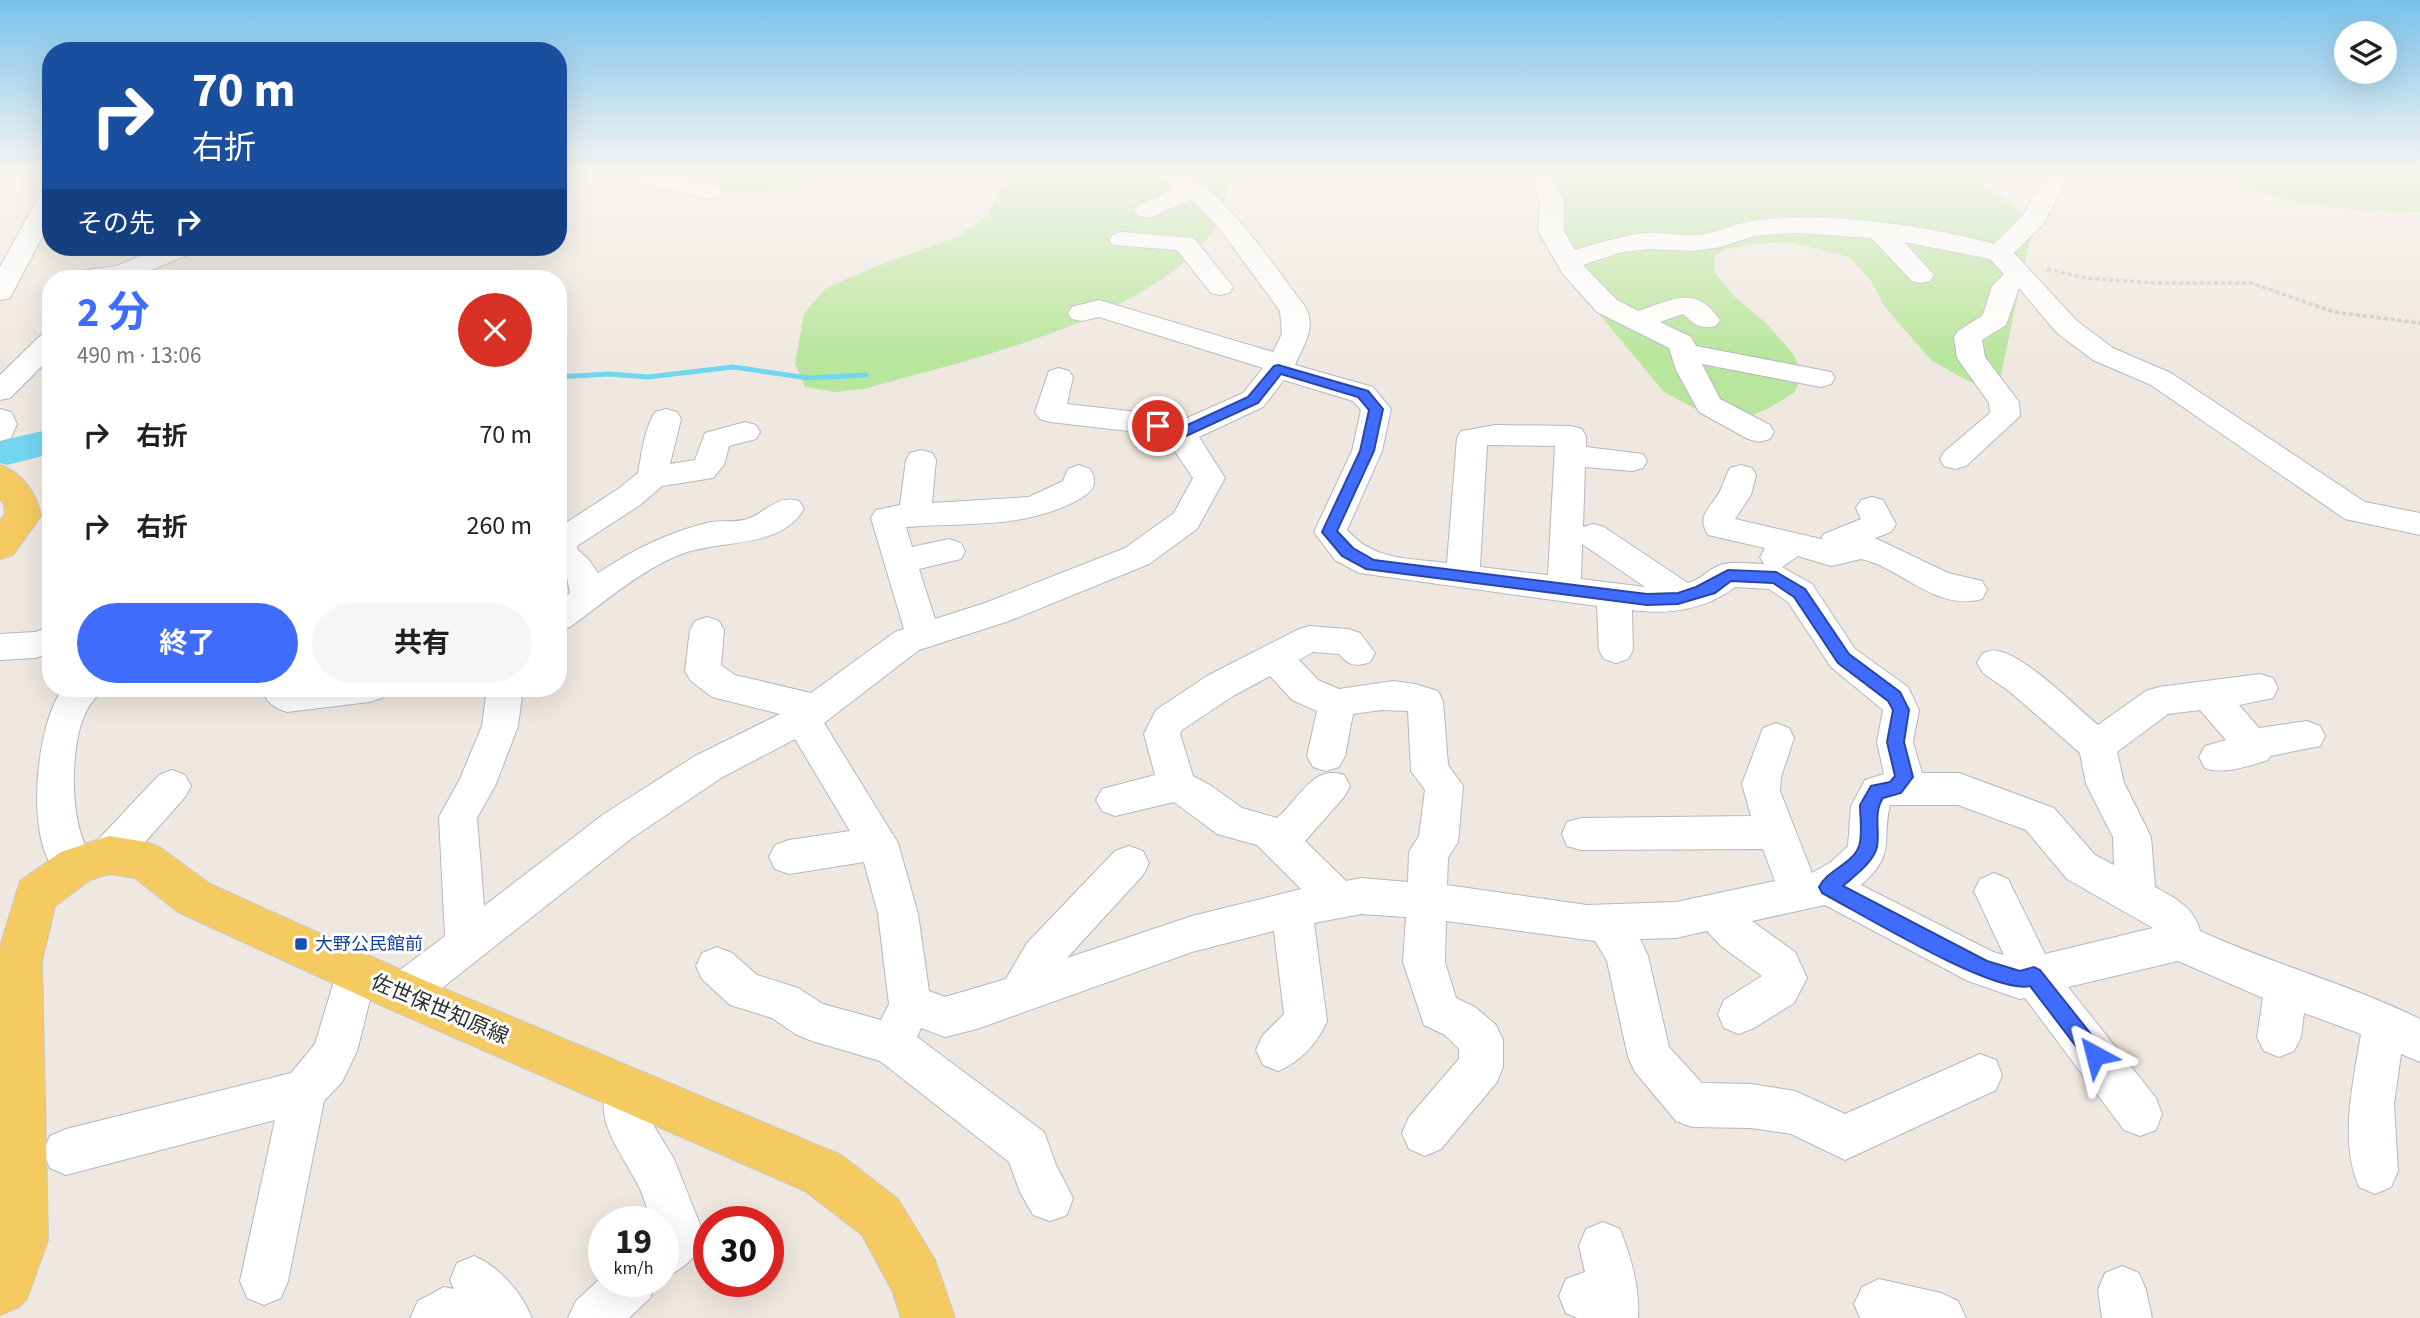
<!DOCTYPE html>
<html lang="ja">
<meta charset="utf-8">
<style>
:root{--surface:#fff;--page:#f6f6f6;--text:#202124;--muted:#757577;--accent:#3f6cfd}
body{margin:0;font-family:"Source Sans 3","Noto Sans JP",sans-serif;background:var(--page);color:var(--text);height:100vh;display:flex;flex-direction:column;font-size:26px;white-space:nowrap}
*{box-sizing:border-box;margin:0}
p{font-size:23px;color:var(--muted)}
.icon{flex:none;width:38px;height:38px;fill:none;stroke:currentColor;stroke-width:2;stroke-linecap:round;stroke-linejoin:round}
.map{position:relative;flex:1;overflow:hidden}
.side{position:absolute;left:42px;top:270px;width:525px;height:427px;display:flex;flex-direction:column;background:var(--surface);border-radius:28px;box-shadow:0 7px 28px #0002}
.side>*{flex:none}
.top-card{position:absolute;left:42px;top:42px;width:525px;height:214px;border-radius:28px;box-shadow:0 7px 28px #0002;background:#1a4fa0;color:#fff;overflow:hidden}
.buttons{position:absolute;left:2334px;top:21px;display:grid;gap:14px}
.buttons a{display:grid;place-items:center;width:63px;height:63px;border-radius:50%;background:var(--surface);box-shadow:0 7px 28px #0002;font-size:35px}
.speed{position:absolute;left:588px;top:1206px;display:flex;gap:14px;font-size:35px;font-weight:700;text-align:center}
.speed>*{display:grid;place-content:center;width:91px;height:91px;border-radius:50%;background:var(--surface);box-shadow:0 7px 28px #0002;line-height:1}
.speed small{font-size:18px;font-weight:400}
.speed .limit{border:10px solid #d22;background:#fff;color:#111}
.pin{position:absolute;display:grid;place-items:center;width:60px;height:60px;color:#fff;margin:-30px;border:4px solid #fff;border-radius:50%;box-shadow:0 2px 7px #0007}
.me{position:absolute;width:77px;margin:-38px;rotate:322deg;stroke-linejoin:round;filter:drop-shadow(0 0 5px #0008)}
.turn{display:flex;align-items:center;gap:24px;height:147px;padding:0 35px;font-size:32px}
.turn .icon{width:91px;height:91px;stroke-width:2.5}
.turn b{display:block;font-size:49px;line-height:60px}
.then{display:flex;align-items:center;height:66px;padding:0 35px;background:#0003;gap:14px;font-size:26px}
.round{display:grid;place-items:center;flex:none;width:74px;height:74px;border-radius:37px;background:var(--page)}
.summary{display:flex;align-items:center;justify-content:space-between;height:119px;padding:0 35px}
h1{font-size:42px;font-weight:700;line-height:52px;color:var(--accent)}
.action{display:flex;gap:14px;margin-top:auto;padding:14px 35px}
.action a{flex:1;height:80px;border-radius:42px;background:var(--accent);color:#fff;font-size:28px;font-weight:700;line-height:80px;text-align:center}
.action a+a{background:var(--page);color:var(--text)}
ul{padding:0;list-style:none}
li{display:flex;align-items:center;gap:21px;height:91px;padding:0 35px}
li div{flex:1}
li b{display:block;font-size:26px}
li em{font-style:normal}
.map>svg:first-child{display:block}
.green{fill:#b9e69d}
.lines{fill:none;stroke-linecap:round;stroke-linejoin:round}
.stream{stroke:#73d6f1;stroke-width:5}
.river{fill:#73d6f1;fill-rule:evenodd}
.minor-casing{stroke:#b4b7c1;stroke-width:2}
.major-casing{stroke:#c9c9c9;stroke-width:2}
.path{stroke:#c9c9c9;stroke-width:3.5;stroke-dasharray:4.5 2.5;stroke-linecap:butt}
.minor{fill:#fff;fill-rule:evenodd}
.major{fill:#f4ca61;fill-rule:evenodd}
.route{fill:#3f6cfd;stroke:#2946a4;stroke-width:2}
.transit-dot{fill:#1a4fb4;stroke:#fff;stroke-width:2.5}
.labels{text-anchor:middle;stroke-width:6;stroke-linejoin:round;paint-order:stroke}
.transit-label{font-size:18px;fill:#164399;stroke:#fff;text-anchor:start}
.near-street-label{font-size:21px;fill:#2e2e2e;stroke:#fff}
</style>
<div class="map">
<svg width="2420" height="1318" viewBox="0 0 2420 1318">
<rect width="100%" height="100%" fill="#efe8e0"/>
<g class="green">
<path d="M 695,171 L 877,171 C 820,182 760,200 702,187 Z"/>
<path d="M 1025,171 L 1222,171 L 1230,182 C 1225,201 1219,225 1206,240 C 1138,322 964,361 864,389 L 835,392 L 805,387 L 795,364 L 804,313 L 826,288 L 877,266 L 959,236 L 987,216 L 1003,186 Z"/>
<polygon points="1678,171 1964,171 2034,220 1997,393 1962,378 1931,360 1884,306 1870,279 1849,257 1790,242 1752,244 1727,249 1715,255 1714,272 1736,298 1766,323 1793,354 1803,374 1794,393 1767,409 1742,419 1709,416 1664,392 1549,254 1542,224 1554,184 1591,175 1629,178"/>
<path d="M 2224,171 L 2420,171 L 2420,212 C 2370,211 2259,208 2224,171 Z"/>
</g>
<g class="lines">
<polyline class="stream" points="558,377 609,374 648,377 733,367 808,378 866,375"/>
<polygon class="river" points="51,429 51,454 7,465 0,463 0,441"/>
<defs>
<g id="minor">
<polygon points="635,171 659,171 718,186 721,191 718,196 709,198 647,185 638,183"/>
<path d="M 1151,171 C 1160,171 1170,170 1178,171 C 1216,179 1280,274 1304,305 C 1318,326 1303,346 1295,365 L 1373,387 L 1391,409 L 1382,451 L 1347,530 C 1374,561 1409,558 1447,563 L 1457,438 L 1461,431 L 1496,425 L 1571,426 L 1582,429 L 1586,436 L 1586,447 L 1643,454 L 1647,461 L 1643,468 L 1632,471 L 1585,467 L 1583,527 L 1593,524 L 1604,527 L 1688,583 C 1700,580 1707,571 1718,566 C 1731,560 1749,564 1764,564 L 1760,557 L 1765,548 L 1708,535 C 1695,513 1713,507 1721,489 C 1724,482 1726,475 1730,468 L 1741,465 L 1752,468 L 1756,475 L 1751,495 L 1735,519 L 1821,539 L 1824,534 L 1861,519 L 1856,508 L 1861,500 L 1872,497 L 1883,500 L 1896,524 L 1891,532 L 1875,538 L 1948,573 L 1982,581 L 1987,590 L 1982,599 C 1936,612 1902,568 1861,559 L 1831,566 L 1798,556 L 1782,567 L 1812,584 L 1855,649 L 1908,687 L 1919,710 L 1913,742 L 1922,773 L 1959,773 L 2054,808 L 2095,855 L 2114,865 L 2113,837 L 2086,784 L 2080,753 L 2009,691 L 1983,673 L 1977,663 L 1983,653 C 1988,652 1993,649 1998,651 C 2026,656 2075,706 2098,725 L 2146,691 L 2159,687 L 2260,674 L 2273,678 L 2278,688 L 2273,698 L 2239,705 L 2259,728 L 2307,721 L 2320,726 L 2325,736 L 2320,746 L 2270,756 L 2268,760 C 2248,766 2225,775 2205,768 L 2199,757 L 2205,746 L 2226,740 L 2200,710 L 2168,714 L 2117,752 L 2124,783 L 2151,837 L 2155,887 C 2175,898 2195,908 2200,931 C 2272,964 2349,984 2420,1019 L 2420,1062 L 2401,1054 L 2394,1104 L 2398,1171 L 2391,1187 L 2375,1194 L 2359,1187 C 2339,1141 2353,1083 2361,1034 L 2304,1013 L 2301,1037 L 2294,1051 L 2279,1057 L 2264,1051 L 2257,1037 L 2263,998 L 2178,961 L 2068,987 L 2156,1098 L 2162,1114 L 2156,1130 L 2140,1136 L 2124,1130 L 2025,998 L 2020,999 L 1968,981 L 1825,905 L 1752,921 L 1795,952 L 1807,978 L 1794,1003 L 1754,1028 L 1739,1034 L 1724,1028 L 1718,1014 L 1724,1000 L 1762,976 L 1721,946 L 1707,931 L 1676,938 L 1640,939 L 1648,956 L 1669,1047 L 1702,1083 L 1751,1084 L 1795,1091 L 1845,1114 L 1980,1054 L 1996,1060 L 2002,1075 L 1996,1090 L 1845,1160 L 1791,1134 L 1751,1128 L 1692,1127 L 1676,1121 L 1635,1072 L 1628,1057 L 1607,961 L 1595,941 L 1446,921 L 1445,962 L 1456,998 L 1475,1007 L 1496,1025 L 1503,1040 L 1503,1067 L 1497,1082 L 1441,1149 L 1425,1156 L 1409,1149 L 1402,1133 L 1409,1117 L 1459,1059 L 1459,1049 L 1445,1035 L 1424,1025 L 1403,962 L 1406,917 L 1361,914 L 1314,923 L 1327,1021 C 1318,1043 1300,1062 1278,1071 L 1263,1065 L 1256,1050 L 1263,1035 L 1284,1014 L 1274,931 L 1192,952 L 977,1029 L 945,1037 L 921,1028 L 917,1037 L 1044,1132 L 1056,1165 L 1073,1198 L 1067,1215 L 1050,1221 L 1033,1215 L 1020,1192 L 1009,1162 L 880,1061 L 812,1041 L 797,1035 L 772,1018 L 730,1005 L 702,979 L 696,966 L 702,953 L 717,947 L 732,953 L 757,975 L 798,988 L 823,1004 L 881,1020 L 889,1004 L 878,914 L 864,862 L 789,874 L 775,869 L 769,857 L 775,845 L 789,840 L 850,831 L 795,739 L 721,778 L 632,838 L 418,1007 L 403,1013 L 388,1007 L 382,993 L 388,979 L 445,936 L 439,817 L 460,779 L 482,726 L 487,688 L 523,688 L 518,726 L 496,784 L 477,818 L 484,906 L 604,814 L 695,756 L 780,714 L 712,697 L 691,681 L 685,671 L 690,630 L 695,621 L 707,617 L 719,621 L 724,630 L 721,665 L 735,675 L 811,693 L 895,632 L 904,629 L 871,518 L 876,510 L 900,505 L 906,460 L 910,453 L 921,450 L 932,453 L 936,460 L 932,503 L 1029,497 L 1063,481 L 1068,469 L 1079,465 L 1090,469 C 1100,485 1091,493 1076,501 C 1023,529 964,522 906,527 L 912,547 L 949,539 L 961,543 L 965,551 L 961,559 L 919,569 L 935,619 L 985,603 L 1125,548 L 1174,513 L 1193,478 L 1168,441 L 1129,431 L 1050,422 L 1040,419 L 1035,412 L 1049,371 L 1059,368 L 1069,371 L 1073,377 L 1067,404 L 1129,411 L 1176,423 L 1243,393 L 1263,368 L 1099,317 L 1082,321 L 1072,319 L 1068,313 L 1072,307 L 1099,300 L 1273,352 L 1282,334 L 1280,311 L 1219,228 L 1194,202 L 1190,200 L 1156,215 L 1147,218 L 1138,215 L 1134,210 L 1138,205 L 1174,189 ZM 1284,380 L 1353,401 L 1361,410 L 1352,451 L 1314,532 L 1335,560 L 1359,573 L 1597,606 L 1599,650 L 1604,659 L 1616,663 L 1628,659 L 1633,650 L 1632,610 C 1667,615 1706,610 1735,587 L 1769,589 L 1788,602 L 1831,667 L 1883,710 L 1877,742 L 1884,774 L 1865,780 L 1851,806 L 1848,846 L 1831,862 L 1812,873 L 1780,791 L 1781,777 L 1794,738 L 1789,728 L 1776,723 L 1763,728 L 1742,784 L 1751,816 L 1581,818 L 1567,822 L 1562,834 L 1567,846 L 1581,850 L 1763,849 L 1775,881 L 1676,902 L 1587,905 L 1447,885 L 1448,858 L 1458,842 L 1463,786 L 1448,765 L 1443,701 L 1438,691 L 1415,684 L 1393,681 L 1339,689 L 1318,680 L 1299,660 L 1313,652 L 1339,654 C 1349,666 1356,667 1370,662 L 1375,653 L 1360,633 L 1348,629 L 1309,626 L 1297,630 L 1207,676 L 1156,710 L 1144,734 L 1155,775 L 1102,789 L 1096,800 L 1102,811 L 1115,816 L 1174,802 L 1217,834 L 1257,845 L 1301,889 L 1192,916 L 1067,958 L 1143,875 L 1149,863 L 1143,851 L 1129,846 L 1115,851 L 1027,943 L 1006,979 L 945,997 L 929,991 L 918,914 L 898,843 L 824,723 L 919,650 L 1009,621 L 1149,564 L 1197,529 L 1225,478 L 1199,437 L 1263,407 ZM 1487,445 L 1555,446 L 1548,575 L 1480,567 ZM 1582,544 L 1645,587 L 1581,579 ZM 1270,676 L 1292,700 L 1317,711 L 1307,756 L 1313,767 L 1326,771 L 1339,767 L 1345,756 L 1353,714 L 1381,710 L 1408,711 L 1411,771 L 1425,790 L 1419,836 L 1409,852 L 1408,882 L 1361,878 L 1346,881 L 1305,841 L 1344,797 L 1350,786 L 1344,775 C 1312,764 1300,799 1277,818 L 1242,808 L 1210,785 L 1193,776 L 1180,734 L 1182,730 L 1233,696 ZM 1890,805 L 1958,805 L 2026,830 L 2067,879 L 2153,928 L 2045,954 L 2008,879 L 1994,873 L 1980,879 L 1974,891 L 2004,955 L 1993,952 L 1861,885 C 1897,854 1881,841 1890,805 Z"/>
<path d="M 1524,171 L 1548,171 L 1564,201 L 1564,231 L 1575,250 C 1599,243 1622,235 1647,233 C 1663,232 1679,236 1695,235 C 1715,234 1732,224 1752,221 C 1820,210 1926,225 1994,244 L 2024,214 L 2047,171 L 2071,171 L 2044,223 L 2014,253 L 2077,321 L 2113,348 L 2171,373 L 2365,502 L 2420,513 L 2420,535 L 2345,519 L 2151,385 L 2093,360 L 2057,333 L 2019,288 L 2006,325 L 1982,340 L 1985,357 L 2019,402 L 2020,416 L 1966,466 L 1955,469 L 1944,466 L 1940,459 L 1944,452 L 1990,413 L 1989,403 L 1957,358 L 1954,337 L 1958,331 L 1983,315 L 1992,286 L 2004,274 L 1990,259 L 1904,242 L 1934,275 L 1930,281 L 1921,283 L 1912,281 L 1871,238 L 1795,233 L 1754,236 L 1721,247 L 1694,251 L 1649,249 L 1622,252 L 1583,265 L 1617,300 L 1638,311 C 1672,300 1695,284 1720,320 L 1716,326 C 1700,330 1694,324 1683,314 L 1660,322 L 1691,337 L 1696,346 L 1831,372 L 1835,378 L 1831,384 L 1821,387 L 1702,364 L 1720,399 L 1770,425 L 1774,432 L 1770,439 L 1759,442 L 1748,439 L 1699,412 L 1676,370 L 1669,348 L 1597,312 L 1563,274 L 1538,231 L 1540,201 L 1536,189 Z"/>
<polygon points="51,189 51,220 13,292 10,298 0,300 0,267 39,196 42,191"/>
<polygon points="1122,232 1194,238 1233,287 1229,293 1220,295 1211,293 1177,250 1113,245 1109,240 1113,235"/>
<polygon points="162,247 197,247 193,253 131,278 69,278 73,272 116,266"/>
<polygon points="51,332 51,357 10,398 0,400 0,375 41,335"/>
<polygon points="0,409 11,412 17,424 11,438 0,441"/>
<path d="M 666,409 L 677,412 L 681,419 L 670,464 L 695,460 L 705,433 L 745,422 L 756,425 L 760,432 L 756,439 L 729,446 L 724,465 L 713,478 L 662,486 L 640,505 L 577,546 L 577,549 L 589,560 L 598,573 C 633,550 666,533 707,523 C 721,519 736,524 750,518 C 768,510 778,495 799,501 L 804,509 C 781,548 724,540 687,552 C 644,567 606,601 570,627 L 558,631 L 558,601 L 570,593 L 567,578 L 558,569 L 558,528 L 618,489 L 638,473 C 642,452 644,430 655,412 Z"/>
<polygon points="51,627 51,653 35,658 0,660 0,634 35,632"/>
<path d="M 64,688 L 103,688 C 98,696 91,702 87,710 C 69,742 69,825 90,853 L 95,843 L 159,775 L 172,770 L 185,775 L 191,786 L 185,797 L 123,867 L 109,872 L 95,867 L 90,877 C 17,903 31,724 64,688 Z"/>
<path d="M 262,688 L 387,688 L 382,698 L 369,702 L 287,712 C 274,708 265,702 262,688 Z"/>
<polygon points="356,953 371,958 377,972 357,1051 342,1082 324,1101 288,1281 281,1298 264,1305 247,1298 240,1281 275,1120 66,1175 50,1168 43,1152 50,1136 66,1129 291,1073 315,1044 341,958"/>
<path d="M 626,1067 L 642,1074 L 648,1089 L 649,1118 L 674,1159 L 705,1237 C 696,1258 684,1269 663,1278 L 663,1222 L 652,1222 C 647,1210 644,1196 638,1185 C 618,1146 591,1120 610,1074 Z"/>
<path d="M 1603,1222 L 1620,1229 C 1631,1257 1640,1288 1638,1318 L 1577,1318 L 1566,1313 L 1559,1296 L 1566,1279 L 1585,1272 L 1579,1246 L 1586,1229 Z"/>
<path d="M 474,1256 C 500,1267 521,1292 532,1318 L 410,1318 L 418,1301 L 444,1287 L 454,1289 L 450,1280 L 457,1263 Z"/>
<polygon points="2122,1266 2139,1273 2146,1290 2152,1318 2102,1318 2098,1290 2105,1273"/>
<polygon points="604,1275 604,1281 657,1281 650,1298 629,1318 568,1318 576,1301"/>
<polygon points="1879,1279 1941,1293 1958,1301 1966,1318 1860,1318 1854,1304 1862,1287"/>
</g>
<g id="major">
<path d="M 0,465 C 22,472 37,494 41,516 L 13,555 L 0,559 L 0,521 L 5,514 L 4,504 L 0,499 Z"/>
<polygon points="109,836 146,842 161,848 210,884 419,978 841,1155 898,1199 935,1260 955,1318 901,1318 892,1290 862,1235 805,1191 387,1008 178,912 135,878 109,874 90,880 55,906 42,961 48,1240 27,1299 19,1307 0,1315 0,947 20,881 61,852"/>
</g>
</defs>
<use href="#minor" class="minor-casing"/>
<use href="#major" class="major-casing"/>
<polyline class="path" points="2047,269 2086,278 2154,283 2251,283 2334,312 2420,323"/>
<use href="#minor" class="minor"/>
<use href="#major" class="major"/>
</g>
<linearGradient id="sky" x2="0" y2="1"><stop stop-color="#79c2ec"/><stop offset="0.48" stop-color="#f8f5f1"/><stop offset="1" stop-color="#f8f5f1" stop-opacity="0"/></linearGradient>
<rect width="2420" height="356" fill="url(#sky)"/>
<path class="route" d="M 1278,365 L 1368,391 L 1383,409 L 1374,451 L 1337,531 L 1353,548 L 1374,560 L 1647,594 L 1678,593 L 1696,587 L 1728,570 L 1776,572 L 1805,589 L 1849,654 L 1900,692 L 1909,710 L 1904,742 L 1913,777 L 1901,793 L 1883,798 C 1873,813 1880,830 1877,847 C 1873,863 1854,876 1843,886 L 1987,961 L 2020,971 L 2034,967 L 2040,970 L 2102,1048 L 2105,1055 L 2102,1062 L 2095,1064 L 2088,1062 L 2030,986 C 1994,995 1860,913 1822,893 L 1819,887 C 1827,870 1853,864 1859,846 C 1863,835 1860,817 1860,805 L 1871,786 L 1890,782 L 1895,776 L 1887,742 L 1893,710 L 1888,701 L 1838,663 L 1794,597 L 1773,583 L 1731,581 L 1715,593 L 1678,604 L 1647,605 L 1366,569 L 1342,556 L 1322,532 L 1360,451 L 1369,410 L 1358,397 L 1281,374 L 1258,403 L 1184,437 L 1174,437 L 1151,426 L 1158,422 L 1179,429 L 1248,397 L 1274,366 Z"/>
<rect class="transit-dot" x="294" y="937" width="14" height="14" rx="3.5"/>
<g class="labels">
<g class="transit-label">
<text x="315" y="950">大野公民館前</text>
</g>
<g class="near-street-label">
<text transform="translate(440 1009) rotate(23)" y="7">佐世保世知原線</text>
</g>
</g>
</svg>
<div class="buttons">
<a><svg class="icon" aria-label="layers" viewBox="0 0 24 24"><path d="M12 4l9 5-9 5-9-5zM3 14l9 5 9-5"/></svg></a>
</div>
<div class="speed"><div>19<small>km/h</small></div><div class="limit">30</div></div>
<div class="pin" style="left:1158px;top:426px;background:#d93025"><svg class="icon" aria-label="arrive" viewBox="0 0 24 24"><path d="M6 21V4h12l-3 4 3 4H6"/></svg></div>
<svg class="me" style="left:2095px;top:1055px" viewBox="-20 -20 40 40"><path d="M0-17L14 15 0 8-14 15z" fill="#3f6cfd" stroke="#fff" stroke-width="4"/></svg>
<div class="top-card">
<div class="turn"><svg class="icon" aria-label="right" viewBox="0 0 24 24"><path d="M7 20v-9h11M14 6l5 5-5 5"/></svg><div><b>70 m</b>右折</div></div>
<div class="then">その先<svg class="icon" aria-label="right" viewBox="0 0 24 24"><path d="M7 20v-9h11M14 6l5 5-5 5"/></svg></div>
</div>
<section class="side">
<div class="summary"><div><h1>2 分</h1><p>490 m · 13:06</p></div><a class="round" style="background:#d93025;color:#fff"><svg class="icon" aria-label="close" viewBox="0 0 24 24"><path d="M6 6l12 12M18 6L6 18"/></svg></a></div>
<ul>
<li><svg class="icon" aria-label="right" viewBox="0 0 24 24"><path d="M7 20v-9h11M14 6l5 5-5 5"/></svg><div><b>右折</b></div><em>70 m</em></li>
<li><svg class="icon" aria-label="right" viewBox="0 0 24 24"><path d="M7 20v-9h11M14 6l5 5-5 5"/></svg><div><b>右折</b></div><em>260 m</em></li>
</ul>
<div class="action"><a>終了</a><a>共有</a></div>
</section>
</div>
